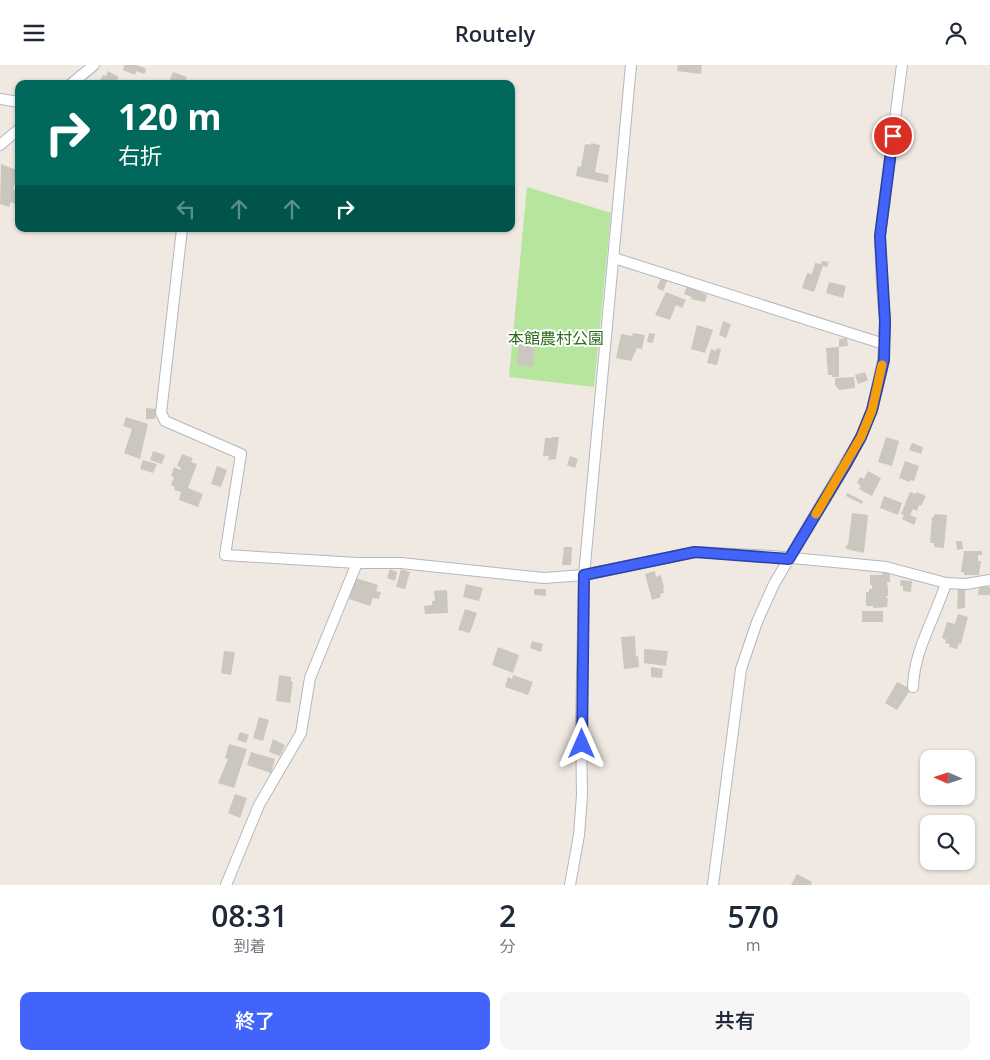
<!DOCTYPE html>
<html lang="ja">
<meta charset="utf-8">
<style>
:root{--surface:#fff;--page:#f6f6f7;--text:#1f2937;--muted:#747a83;--accent:#4264fb}
body{margin:0;font-family:"Open Sans","Noto Sans JP",sans-serif;background:var(--page);color:var(--text);height:100vh;display:flex;flex-direction:column;font-size:19px;white-space:nowrap}
*{box-sizing:border-box;margin:0}
p{font-size:16px;color:var(--muted)}
.icon{flex:none;width:28px;height:28px;fill:none;stroke:currentColor;stroke-width:2;stroke-linecap:round;stroke-linejoin:round}
.map{position:relative;height:820px;overflow:hidden}
.panel{display:flex;flex-direction:column;background:var(--surface);flex:1}
.panel>*{flex:none}
.banner{position:absolute;left:15px;top:15px;width:500px;height:152px;border-radius:10px;box-shadow:0 1px 4px #0004;background:#00695c;color:#fff;overflow:hidden}
.needle{width:32px;rotate:273deg}
.tools{position:absolute;left:920px;top:685px;display:grid;gap:10px}
.tools a{display:grid;place-items:center;width:55px;height:55px;border-radius:10px;background:var(--surface);box-shadow:0 1px 4px #0004;font-size:25px}
.pin{position:absolute;display:grid;place-items:center;width:42px;height:42px;color:#fff;margin:-21px;border:2px solid #fff;border-radius:50%;box-shadow:0 1px 5px #0007}
.me{position:absolute;width:55px;margin:-28px;rotate:0deg;stroke-linejoin:round;filter:drop-shadow(0 0 4px #0008)}
.turn{display:flex;align-items:center;gap:18px;height:105px;padding:0 20px;font-size:22px}
.turn .icon{width:65px;height:65px;stroke-width:2.5}
.turn b{display:block;font-size:35px;line-height:42px}
.lanes{display:flex;align-items:center;height:48px;padding:0 20px;background:#0003;justify-content:center;gap:25px;direction:ltr}
.lanes .off{opacity:.35}
.eta{display:flex;justify-content:space-evenly;align-items:center;height:85px;text-align:center}
.eta b{font-size:30px;font-weight:600;line-height:35px}
.button{display:flex;gap:10px;margin-top:auto;padding:10px 20px}
.button a{flex:1;height:58px;border-radius:10px;background:var(--accent);color:#fff;font-size:20px;font-weight:600;line-height:58px;text-align:center}
.button a+a{background:var(--page);color:var(--text)}
header{display:flex;justify-content:space-between;align-items:center;height:65px;padding:0 20px;background:var(--surface);font-size:22px;font-weight:600}
.map>svg:first-child{display:block}
.green{fill:#b6e59e}
.building{fill:#cbc7bf}
.lines{fill:none;stroke-linecap:round;stroke-linejoin:round}
.minor-casing{stroke:#b4b7c1;stroke-width:12}
.minor{stroke:#fff;stroke-width:10}
.route-casing{stroke:#2b41a3;stroke-width:12}
.route{stroke:#4264fb;stroke-width:9}
.slow{stroke:#f59e0b;stroke-width:9}
.labels{text-anchor:middle;stroke-width:4;stroke-linejoin:round;paint-order:stroke}
.park-label{font-size:16px;fill:#2c6e1b;stroke:#fff}
</style>
<header><svg class="icon" aria-label="menu" viewBox="0 0 24 24"><path d="M4 6h16M4 12h16M4 18h16"/></svg>Routely<svg class="icon" aria-label="person" viewBox="0 0 24 24"><circle cx="12" cy="8" r="4"/><path d="M4 21q1-7 8-7t8 7"/></svg></header>
<div class="map">
<svg width="990" height="820" viewBox="0 0 990 820">
<rect width="100%" height="100%" fill="#efe9e1"/>
<polygon class="green" points="527,122 611,148 594,322 509,312"/>
<g class="building">
<polygon points="124,0 136,0 145,3 146,6 144,9 136,6 135,10 123,5"/>
<polygon points="678,0 702,0 701,9 677,6"/>
<polygon points="108,6 119,12 115,19 96,19 97,16 99,17 103,10 106,11"/>
<polygon points="173,7 187,12 184,19 168,19"/>
<polygon points="591,78 600,80 595,107 609,110 608,118 576,111 578,101 581,102 585,79 591,80"/>
<polygon points="1,99 19,106 13,124 16,126 14,129 18,131 15,139 11,137 9,142 0,139"/>
<polygon points="822,196 829,197 827,202 823,201 814,227 802,223 807,208 812,209 815,198 821,199"/>
<polygon points="661,213 667,216 663,226 657,223"/>
<polygon points="829,217 846,221 843,233 826,228"/>
<polygon points="687,221 707,230 705,237 691,234 692,232 684,229"/>
<polygon points="666,227 686,235 682,243 676,240 670,255 655,250"/>
<polygon points="723,256 731,259 726,273 719,270"/>
<polygon points="697,260 713,265 705,288 691,284"/>
<polygon points="633,268 645,270 642,284 637,283 631,296 616,293 621,269 632,271"/>
<polygon points="649,268 655,269 653,278 647,277"/>
<polygon points="847,273 848,281 839,282 839,274"/>
<polygon points="519,276 535,277 533,302 517,300"/>
<polygon points="839,282 839,312 832,312 832,310 828,310 826,283"/>
<polygon points="717,283 721,284 717,300 707,298 711,284 716,286"/>
<polygon points="865,307 868,315 858,319 855,310"/>
<polygon points="854,312 855,323 839,325 835,320 835,313"/>
<polygon points="146,343 156,344 155,354 146,354"/>
<polygon points="126,352 148,359 140,394 124,388 132,364 123,361"/>
<polygon points="552,372 559,372 556,394 548,395 549,391 543,391 545,373 552,373"/>
<polygon points="886,372 899,376 892,401 878,397"/>
<polygon points="912,378 923,382 921,389 909,385"/>
<polygon points="153,386 165,390 162,399 150,395"/>
<polygon points="182,389 193,393 191,397 197,399 188,423 203,429 198,442 179,435 181,427 174,425 175,422 171,420 174,412 171,411 174,402 180,405 181,403 177,401"/>
<polygon points="570,391 578,394 575,403 567,400"/>
<polygon points="143,395 157,399 153,408 140,404"/>
<polygon points="905,396 919,401 914,416 910,415 910,417 899,413"/>
<polygon points="217,401 227,405 221,422 211,419"/>
<polygon points="868,406 881,413 872,431 859,424 861,421 857,418 860,412 864,414"/>
<polygon points="910,427 916,429 917,427 926,431 921,441 919,440 917,446 913,444 910,450 917,453 914,460 902,454 904,450 901,449"/>
<polygon points="847,428 863,436 862,439 846,431"/>
<polygon points="884,431 902,438 898,450 880,443"/>
<polygon points="852,448 868,450 864,488 846,484 846,480 848,480"/>
<polygon points="934,449 947,450 944,483 934,482 934,478 930,478 932,452 934,452"/>
<polygon points="956,476 962,476 963,484 957,485"/>
<polygon points="564,482 572,482 571,500 562,500"/>
<polygon points="964,486 982,486 982,490 978,490 978,496 981,496 979,510 964,510 964,507 961,507"/>
<polygon points="390,504 397,507 395,516 387,513"/>
<polygon points="401,504 410,507 405,524 396,522"/>
<polygon points="655,506 656,512 661,510 664,523 663,524 664,528 660,529 661,532 652,535 645,509"/>
<polygon points="882,508 890,508 890,517 887,517 888,524 888,531 886,531 886,533 888,533 887,542 873,543 873,541 866,541 866,527 869,527 869,524 872,524 872,520 870,520 870,510 882,510"/>
<polygon points="356,513 378,520 376,526 381,527 379,534 373,533 370,541 349,534"/>
<polygon points="901,515 912,516 911,527 903,526 903,521 900,521"/>
<polygon points="466,519 483,523 479,536 463,532"/>
<polygon points="979,521 990,522 990,530 978,530"/>
<polygon points="958,523 965,523 965,543 957,544"/>
<polygon points="534,524 546,524 546,531 534,530"/>
<polygon points="447,525 448,548 425,549 424,541 432,540 432,536 435,536 434,526"/>
<polygon points="465,544 477,548 470,568 458,565"/>
<rect x="862" y="546" width="21" height="11"/>
<polygon points="958,549 968,552 961,579 959,578 957,584 949,582 950,579 945,578 946,575 942,573 947,557 955,559"/>
<polygon points="635,571 636,592 638,591 639,602 624,604 621,572"/>
<polygon points="532,576 543,579 541,587 530,583"/>
<polygon points="498,582 519,590 513,608 492,600"/>
<polygon points="644,584 668,586 666,601 644,598"/>
<polygon points="224,586 235,587 231,610 221,608"/>
<polygon points="651,602 663,604 662,613 651,612"/>
<polygon points="279,610 291,612 291,616 293,617 290,638 276,636"/>
<polygon points="513,610 533,617 528,630 505,622 508,612 512,614"/>
<polygon points="897,617 911,624 897,645 885,638"/>
<polygon points="259,652 269,655 263,676 253,673"/>
<polygon points="240,667 249,670 246,678 237,675"/>
<polygon points="273,674 285,680 280,691 269,687"/>
<polygon points="229,679 247,684 234,723 218,718 228,694 225,693"/>
<polygon points="251,687 275,694 271,708 247,700"/>
<polygon points="235,729 247,733 240,753 228,748"/>
<polygon points="797,809 812,817 811,820 791,820"/>
</g>
<g class="lines">
<defs>
<g id="minor">
<polyline points="71,19 94,0"/>
<polyline points="0,34 19,37"/>
<polyline points="0,80 19,64"/>
<polyline points="182,164 161,348 165,356 241,389 225,490 357,498 401,498 544,513 584,510 695,487 772,491 886,502 946,518 966,519 990,515"/>
<polyline points="614,193 884,279"/>
<path d="M 913,622 C 914,585 935,553 946,518"/>
<polyline points="226,820 259,740 301,668 310,613 357,498"/>
<polyline points="570,820 579,770 582,730 581,662 584,510 631,0"/>
<polyline points="713,820 741,604 757,557 774,519 861,372 872,345 883,295 884,279 885,256 882,222 880,171 902,0"/>
</g>
</defs>
<use href="#minor" class="minor-casing"/>
<use href="#minor" class="minor"/>
</g>
<g class="lines">
<defs>
<polyline id="route" points="582,679 584,510 695,487 789,494 845,401 861,372 872,345 884,295 885,256 880,171 893,71"/>
</defs>
<use href="#route" class="route-casing"/>
<use href="#route" class="route"/>
<polyline class="slow" points="816,449 861,372 872,345 882,300"/>
</g>
<g class="labels">
<g class="park-label">
<text x="556" y="279">本館農村公園</text>
</g>
</g>
</svg>
<div class="tools">
<a><svg class="needle" viewBox="-14 -14 28 28"><path d="M0-13l5 13h-10z" fill="#e53935"/><path d="M0 13l5-13h-10z" fill="#747a83"/></svg></a>
<a><svg class="icon" aria-label="search" viewBox="0 0 24 24"><circle cx="10" cy="10" r="6"/><path d="M15 15l6 6"/></svg></a>
</div>
<div class="pin" style="left:893px;top:71px;background:#d93025"><svg class="icon" aria-label="arrive" viewBox="0 0 24 24"><path d="M6 21V4h12l-3 4 3 4H6"/></svg></div>
<svg class="me" style="left:582px;top:679px" viewBox="-20 -20 40 40"><path d="M0-17L14 15 0 8-14 15z" fill="#4264fb" stroke="#fff" stroke-width="4"/></svg>
<div class="banner">
<div class="turn"><svg class="icon" aria-label="right" viewBox="0 0 24 24"><path d="M7 20v-9h11M14 6l5 5-5 5"/></svg><div><b>120 m</b>右折</div></div>
<div class="lanes"><svg class="icon off" aria-label="left" viewBox="0 0 24 24"><path d="M17 20v-9H6M10 6l-5 5 5 5"/></svg><svg class="icon off" aria-label="ahead" viewBox="0 0 24 24"><path d="M12 20V5M6 11l6-6 6 6"/></svg><svg class="icon off" aria-label="ahead" viewBox="0 0 24 24"><path d="M12 20V5M6 11l6-6 6 6"/></svg><svg class="icon" aria-label="right" viewBox="0 0 24 24"><path d="M7 20v-9h11M14 6l5 5-5 5"/></svg></div>
</div>
</div>
<section class="panel">
<div class="eta">
<div><b>08:31</b><p>到着</p></div>
<div><b>2</b><p>分</p></div>
<div><b>570</b><p>m</p></div>
</div>
<div class="button"><a>終了</a><a>共有</a></div>
</section>
